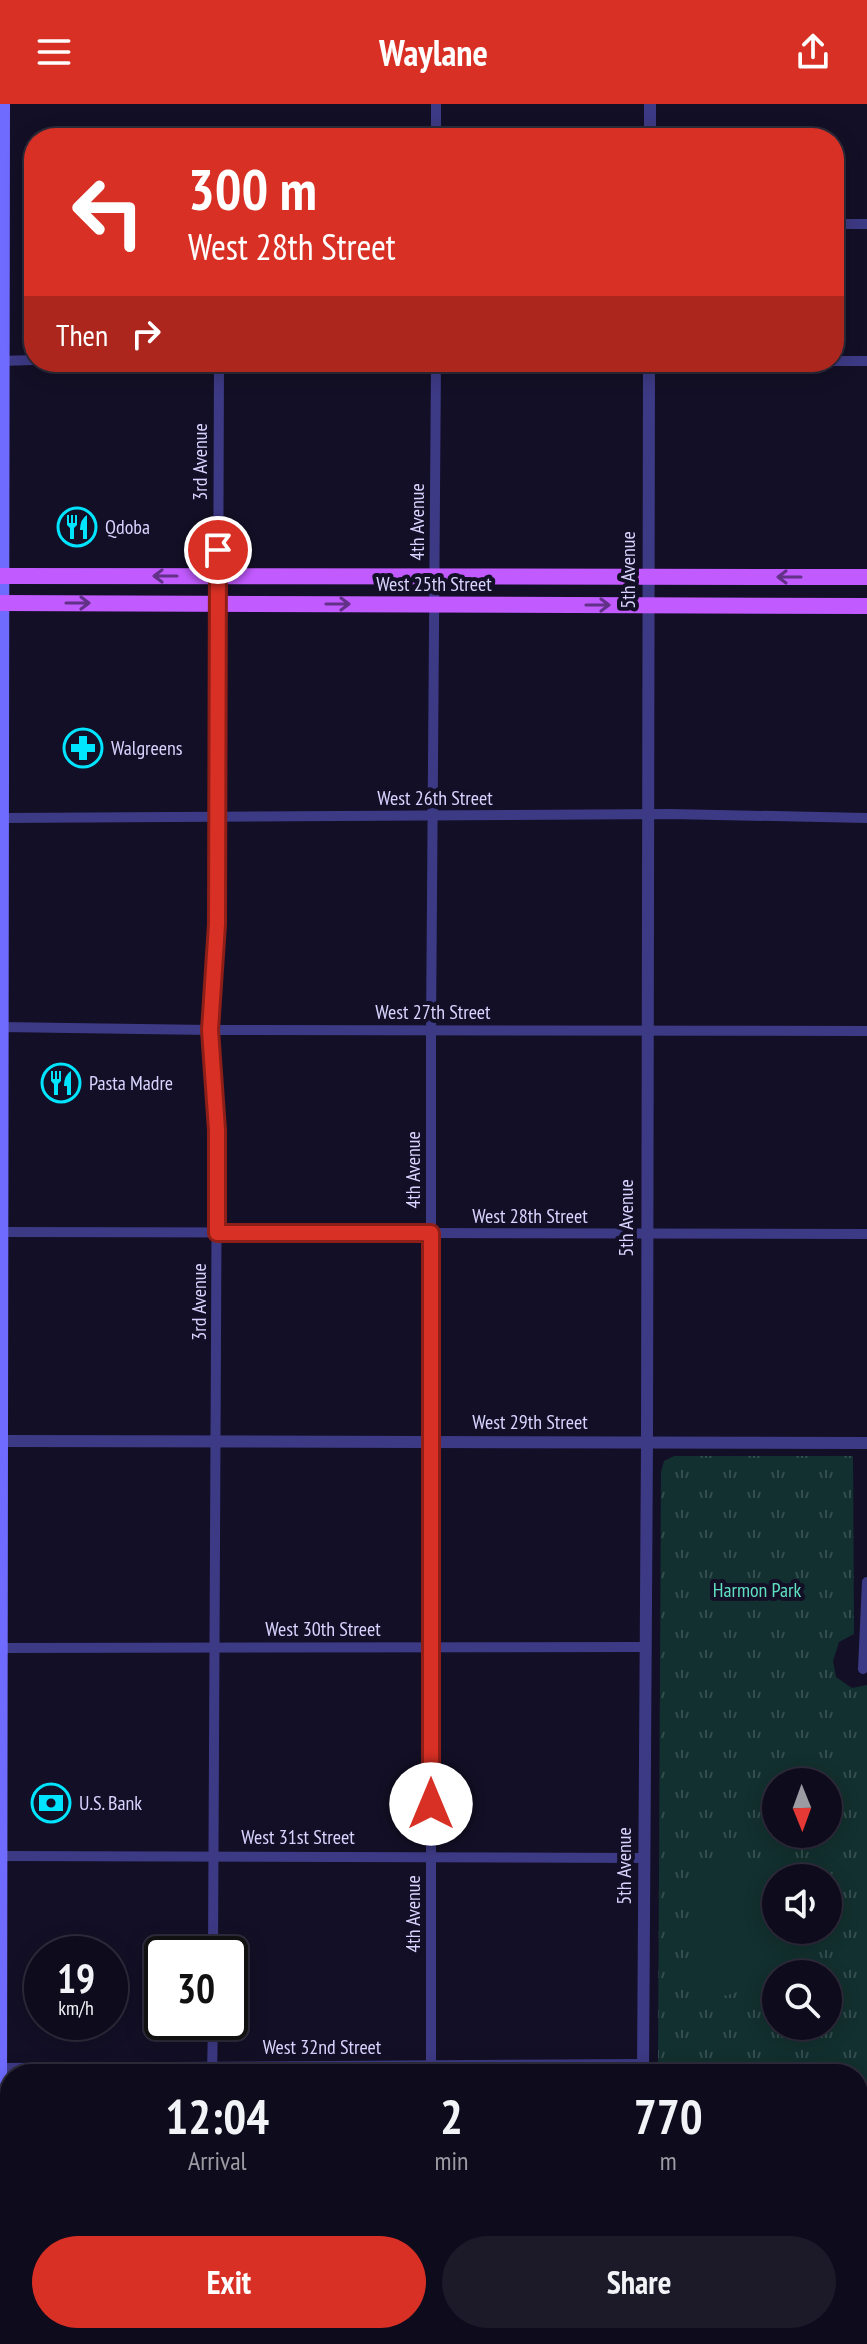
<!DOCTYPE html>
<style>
:root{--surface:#0e0b1c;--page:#1c1929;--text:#f1f3f6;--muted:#9b9ba3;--line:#2e2b3b;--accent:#d93025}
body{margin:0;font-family:"PT Sans Narrow",sans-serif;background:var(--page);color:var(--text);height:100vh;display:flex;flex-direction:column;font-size:30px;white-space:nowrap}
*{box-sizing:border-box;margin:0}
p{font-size:26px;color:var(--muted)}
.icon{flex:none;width:44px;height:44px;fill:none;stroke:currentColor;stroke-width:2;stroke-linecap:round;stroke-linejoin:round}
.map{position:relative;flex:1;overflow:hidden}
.side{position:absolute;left:0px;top:1960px;width:868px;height:280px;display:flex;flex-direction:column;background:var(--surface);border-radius:32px 32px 0 0;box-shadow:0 4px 20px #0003,0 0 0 2px var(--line)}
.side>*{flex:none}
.banner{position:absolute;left:24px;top:24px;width:820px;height:244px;border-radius:32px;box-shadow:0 4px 20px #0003,0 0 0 2px var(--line);background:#d93025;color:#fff;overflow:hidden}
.needle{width:52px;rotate:179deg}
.controls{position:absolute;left:762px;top:1664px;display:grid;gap:16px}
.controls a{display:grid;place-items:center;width:80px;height:80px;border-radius:50%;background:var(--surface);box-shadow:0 4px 20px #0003,0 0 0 2px var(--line);font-size:40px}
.speed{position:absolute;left:24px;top:1832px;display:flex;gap:16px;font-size:40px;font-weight:700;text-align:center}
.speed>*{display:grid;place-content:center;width:104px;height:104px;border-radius:50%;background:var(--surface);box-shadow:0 4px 20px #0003,0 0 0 2px var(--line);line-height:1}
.speed small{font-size:20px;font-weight:400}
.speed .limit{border:4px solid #111;border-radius:12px;background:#fff;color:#111}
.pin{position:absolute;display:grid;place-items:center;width:68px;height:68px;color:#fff;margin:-34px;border:4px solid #fff;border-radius:50%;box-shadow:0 2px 8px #0007}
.me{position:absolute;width:88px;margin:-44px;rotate:0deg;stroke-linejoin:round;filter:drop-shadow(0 0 6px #0008)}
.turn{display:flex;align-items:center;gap:28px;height:168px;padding:0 32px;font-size:36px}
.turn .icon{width:104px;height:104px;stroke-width:2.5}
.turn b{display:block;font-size:56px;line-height:68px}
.then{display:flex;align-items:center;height:76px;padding:0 32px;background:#0003;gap:16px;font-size:30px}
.eta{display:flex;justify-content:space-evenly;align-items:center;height:136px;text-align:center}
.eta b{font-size:48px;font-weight:600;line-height:56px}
.button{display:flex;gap:16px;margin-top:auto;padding:16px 32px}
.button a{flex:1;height:92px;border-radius:48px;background:var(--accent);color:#fff;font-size:32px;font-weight:600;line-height:92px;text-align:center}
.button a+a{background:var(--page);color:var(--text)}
header{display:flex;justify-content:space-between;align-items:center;height:104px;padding:0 32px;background:var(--accent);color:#fff;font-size:36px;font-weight:600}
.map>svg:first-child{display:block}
.park{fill:url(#park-tufts);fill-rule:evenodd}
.garden{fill:#12302f}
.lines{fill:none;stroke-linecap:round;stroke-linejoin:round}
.minor{stroke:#3d3a85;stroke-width:10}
.tertiary{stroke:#3d3a85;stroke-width:12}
.secondary{stroke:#6f6bff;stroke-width:14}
.primary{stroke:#c25bff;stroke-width:16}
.oneway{stroke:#623188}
.route-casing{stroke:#8d1f18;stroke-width:20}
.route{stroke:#d93025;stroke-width:14}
.labels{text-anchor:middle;stroke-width:8;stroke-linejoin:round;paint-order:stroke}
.street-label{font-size:20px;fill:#d9d4ff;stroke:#130f26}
.poi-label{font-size:20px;fill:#d9d4ff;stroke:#130f26;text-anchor:start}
.park-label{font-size:20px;fill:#5fe0c0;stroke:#130f26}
</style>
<header><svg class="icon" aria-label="menu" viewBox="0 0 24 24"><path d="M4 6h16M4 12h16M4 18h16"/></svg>Waylane<svg class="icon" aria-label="share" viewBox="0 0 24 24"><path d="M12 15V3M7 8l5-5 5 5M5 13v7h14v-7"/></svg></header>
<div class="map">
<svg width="867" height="2240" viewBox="0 0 867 2240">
<defs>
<pattern id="park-tufts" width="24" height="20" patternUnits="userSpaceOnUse" patternTransform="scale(2)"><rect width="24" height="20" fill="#12302f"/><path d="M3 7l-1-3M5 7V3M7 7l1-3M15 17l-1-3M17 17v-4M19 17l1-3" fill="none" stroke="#344d4e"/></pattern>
</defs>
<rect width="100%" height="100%" fill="#130f26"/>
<path class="park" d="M 674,1352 L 853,1352 L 854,1530 L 839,1538 L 833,1557 L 836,1573 L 852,1584 L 867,1581 L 867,2157 L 858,2157 L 858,1970 L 658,1970 L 661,1368 L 664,1357 ZM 776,1678 L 828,1678 L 828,1730 L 776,1730 ZM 776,1774 L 828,1774 L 828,1826 L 776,1826 ZM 776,1870 L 828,1870 L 828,1922 L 776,1922 Z"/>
<path class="garden" d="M 699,1764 L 819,1765 L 818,1774 L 776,1774 L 776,1826 L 807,1826 C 796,1857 759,1883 727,1891 C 715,1893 702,1894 690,1896 L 689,1775 Z"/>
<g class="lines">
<g class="minor">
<polyline points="436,0 436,34"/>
<polyline points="834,120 867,120"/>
<polyline points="0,257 34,256"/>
<polyline points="834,257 867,257"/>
<polyline points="3,714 670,710 867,714"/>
<polyline points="0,923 210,926 867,927"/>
<polyline points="2,1128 867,1130"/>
<polyline points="1,1544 644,1543"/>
<polyline points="863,1565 867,1478"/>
<polyline points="1,1752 644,1754"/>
<polyline points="213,1850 217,1026 210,926 217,820 219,258"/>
<polyline points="0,1964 643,1960"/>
<polyline points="212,1970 213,1918"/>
<polyline points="431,1970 431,926 436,258"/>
<polyline points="253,2230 253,2240"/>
<polyline points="642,2230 642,2240"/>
<polyline points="430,2240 430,2230"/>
</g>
<g class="tertiary">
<polyline points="650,34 650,0"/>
<polyline points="0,1337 867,1339"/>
<polyline points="643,1970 647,1338 649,258"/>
<polyline points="0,2168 10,2168"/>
<polyline points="858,2172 864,2172 864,2240"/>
</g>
<polyline class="secondary" points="0,2013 3,0"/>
<g class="primary">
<polyline points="0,472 867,473"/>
<polyline points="0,499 867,502"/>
</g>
</g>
<defs><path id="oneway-shaft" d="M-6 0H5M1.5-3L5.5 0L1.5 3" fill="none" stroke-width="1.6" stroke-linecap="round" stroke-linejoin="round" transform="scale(2)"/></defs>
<g class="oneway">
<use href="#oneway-shaft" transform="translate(165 472) rotate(-180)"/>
<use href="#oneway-shaft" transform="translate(789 473) rotate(-180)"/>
<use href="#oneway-shaft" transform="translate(78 499)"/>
<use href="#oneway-shaft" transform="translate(338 500)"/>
<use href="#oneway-shaft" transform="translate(598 501)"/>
</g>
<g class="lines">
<defs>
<polyline id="route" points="218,446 217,820 210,926 217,1026 217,1129 431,1129 431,1700"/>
</defs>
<use href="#route" class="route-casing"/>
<use href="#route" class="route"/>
</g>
<defs>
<symbol id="restaurant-ring" viewBox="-11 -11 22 22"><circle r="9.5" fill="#130f26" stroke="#00e5ff" stroke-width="1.5"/><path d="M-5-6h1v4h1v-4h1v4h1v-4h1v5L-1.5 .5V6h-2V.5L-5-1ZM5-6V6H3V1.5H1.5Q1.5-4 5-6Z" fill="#00e5ff"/></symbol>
<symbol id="pharmacy-ring" viewBox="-11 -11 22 22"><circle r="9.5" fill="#130f26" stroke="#00e5ff" stroke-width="1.5"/><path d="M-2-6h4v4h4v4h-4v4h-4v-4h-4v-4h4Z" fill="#00e5ff"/></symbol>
<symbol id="bank-ring" viewBox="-11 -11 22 22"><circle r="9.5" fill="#130f26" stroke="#00e5ff" stroke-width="1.5"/><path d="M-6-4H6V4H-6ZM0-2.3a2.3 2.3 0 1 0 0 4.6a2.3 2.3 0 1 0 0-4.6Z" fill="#00e5ff"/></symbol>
</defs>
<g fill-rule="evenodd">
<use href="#restaurant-ring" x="55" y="401" width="44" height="44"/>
<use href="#pharmacy-ring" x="61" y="622" width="44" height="44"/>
<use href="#restaurant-ring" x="39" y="957" width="44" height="44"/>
<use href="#bank-ring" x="29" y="1677" width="44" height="44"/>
</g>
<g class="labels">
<g class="street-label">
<text transform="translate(200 358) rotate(-90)" y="7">3rd Avenue</text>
<text transform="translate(417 418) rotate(-90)" y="7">4th Avenue</text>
<text transform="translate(628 466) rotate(-90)" y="7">5th Avenue</text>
<text x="434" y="487">West 25th Street</text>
<text x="435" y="701">West 26th Street</text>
<text x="433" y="915">West 27th Street</text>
<text transform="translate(413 1066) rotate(-90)" y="7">4th Avenue</text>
<text x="530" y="1119">West 28th Street</text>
<text transform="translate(626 1114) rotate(-90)" y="7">5th Avenue</text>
<text transform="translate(199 1198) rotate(-90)" y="7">3rd Avenue</text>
<text x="530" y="1325">West 29th Street</text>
<text x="323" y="1532">West 30th Street</text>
<text x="298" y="1740">West 31st Street</text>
<text transform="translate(624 1762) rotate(-90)" y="7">5th Avenue</text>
<text transform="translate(413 1810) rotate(-90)" y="7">4th Avenue</text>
<text x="322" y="1950">West 32nd Street</text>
</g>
<g class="poi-label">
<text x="105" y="430">Qdoba</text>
<text x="111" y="651">Walgreens</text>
<text x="89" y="986">Pasta Madre</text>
<text x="79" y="1706">U.S. Bank</text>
</g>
<g class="park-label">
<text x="757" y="1493">Harmon Park</text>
</g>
</g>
</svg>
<div class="controls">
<a><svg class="needle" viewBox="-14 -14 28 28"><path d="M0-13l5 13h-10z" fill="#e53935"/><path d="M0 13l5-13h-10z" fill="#9b9ba3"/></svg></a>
<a><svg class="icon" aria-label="sound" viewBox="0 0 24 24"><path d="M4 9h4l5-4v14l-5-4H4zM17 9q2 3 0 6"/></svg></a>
<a><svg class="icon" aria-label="search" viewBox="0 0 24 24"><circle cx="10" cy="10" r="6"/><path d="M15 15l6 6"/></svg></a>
</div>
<div class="speed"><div>19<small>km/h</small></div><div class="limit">30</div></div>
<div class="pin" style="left:218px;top:446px;background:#d93025"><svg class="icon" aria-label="arrive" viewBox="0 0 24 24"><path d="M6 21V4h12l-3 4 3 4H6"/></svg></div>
<svg class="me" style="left:431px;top:1700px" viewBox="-20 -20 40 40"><circle r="19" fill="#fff"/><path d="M0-13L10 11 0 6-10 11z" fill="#d93025"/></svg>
<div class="banner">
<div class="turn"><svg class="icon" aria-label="left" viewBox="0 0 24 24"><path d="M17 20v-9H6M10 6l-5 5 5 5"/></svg><div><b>300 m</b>West 28th Street</div></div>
<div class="then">Then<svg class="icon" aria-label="right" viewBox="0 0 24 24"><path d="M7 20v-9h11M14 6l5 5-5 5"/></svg></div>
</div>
<section class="side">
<div class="eta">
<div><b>12:04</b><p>Arrival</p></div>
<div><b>2</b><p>min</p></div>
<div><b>770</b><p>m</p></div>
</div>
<div class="button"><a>Exit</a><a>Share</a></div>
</section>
</div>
